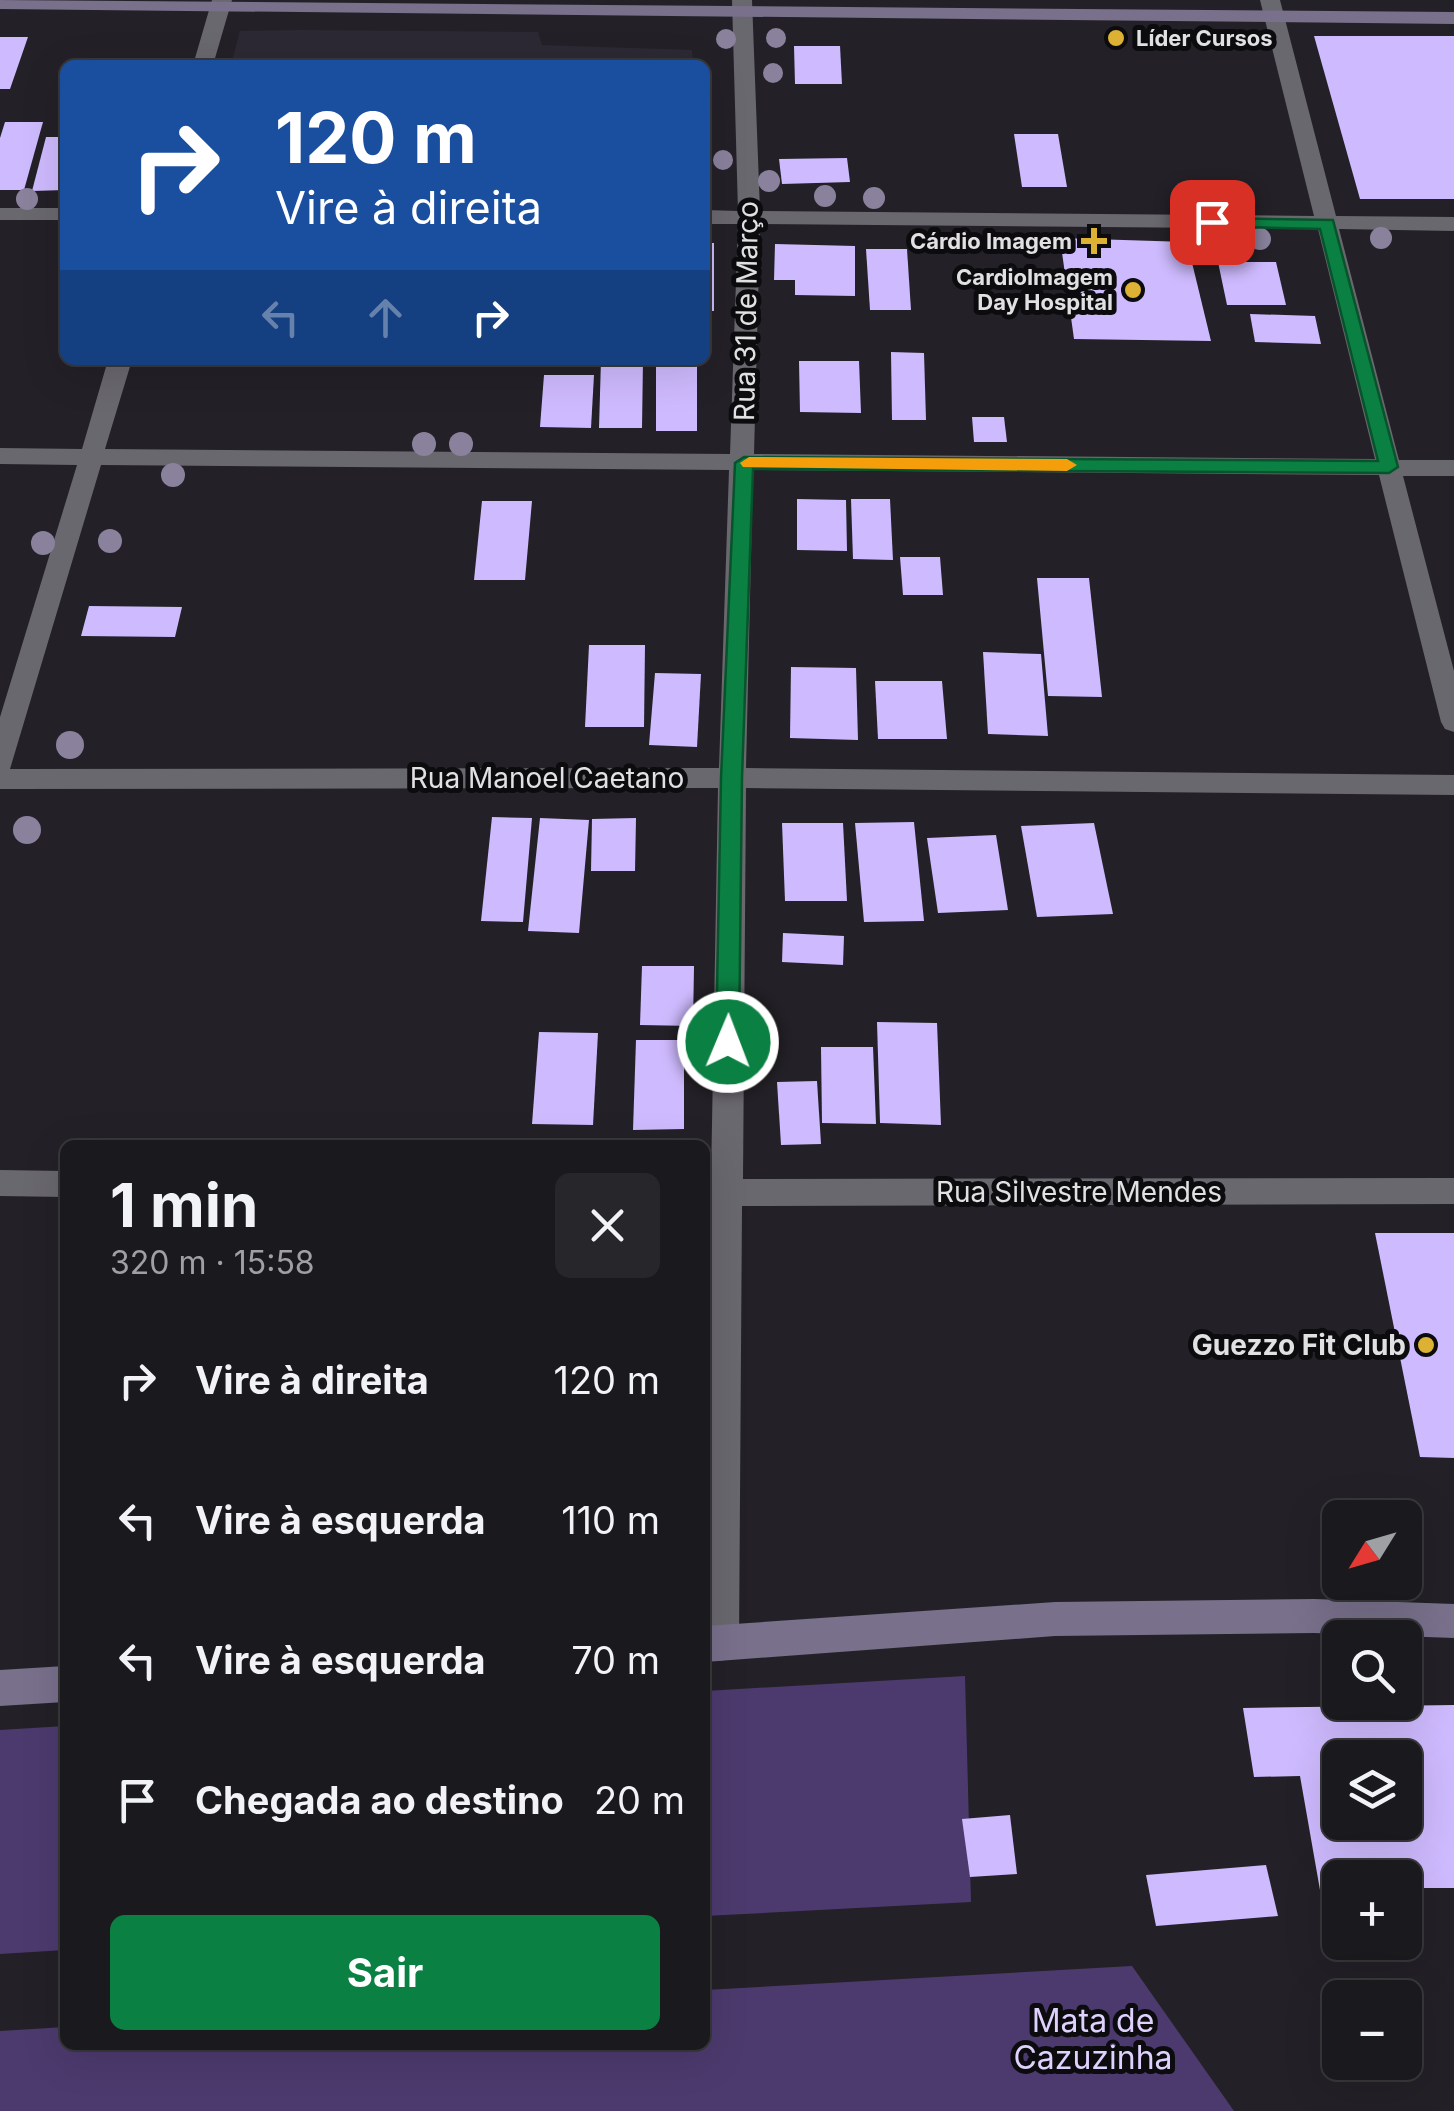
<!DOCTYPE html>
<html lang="pt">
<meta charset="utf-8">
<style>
:root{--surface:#1a191d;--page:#27262a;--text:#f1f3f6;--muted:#9fa0a4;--line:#38383b;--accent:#0b8043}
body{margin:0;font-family:Inter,sans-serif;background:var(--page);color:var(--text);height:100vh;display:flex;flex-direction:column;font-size:38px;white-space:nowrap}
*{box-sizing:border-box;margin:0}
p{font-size:32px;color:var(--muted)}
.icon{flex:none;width:55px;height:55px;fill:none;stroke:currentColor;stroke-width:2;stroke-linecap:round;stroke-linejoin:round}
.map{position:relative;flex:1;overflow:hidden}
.panel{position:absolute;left:60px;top:1140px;width:650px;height:910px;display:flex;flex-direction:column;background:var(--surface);border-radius:15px;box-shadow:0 10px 40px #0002,0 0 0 2px var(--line)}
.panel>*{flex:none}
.banner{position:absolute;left:60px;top:60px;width:650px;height:305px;border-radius:15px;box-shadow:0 10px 40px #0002,0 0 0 2px var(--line);background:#1a4fa0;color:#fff;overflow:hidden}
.needle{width:65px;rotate:233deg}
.controls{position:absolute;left:1322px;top:1500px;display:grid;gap:20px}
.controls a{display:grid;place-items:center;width:100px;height:100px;border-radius:15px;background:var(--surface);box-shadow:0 10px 40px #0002,0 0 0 2px var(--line);font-size:50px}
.pin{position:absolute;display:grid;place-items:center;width:85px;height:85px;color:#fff;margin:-42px;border-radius:20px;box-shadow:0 5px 15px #0006}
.me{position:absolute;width:110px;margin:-55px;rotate:1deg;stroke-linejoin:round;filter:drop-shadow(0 0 8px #0008)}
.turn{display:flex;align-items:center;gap:35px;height:210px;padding:0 50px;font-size:45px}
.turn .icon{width:130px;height:130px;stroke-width:2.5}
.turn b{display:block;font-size:70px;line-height:85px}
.lanes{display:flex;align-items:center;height:95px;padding:0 50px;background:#0003;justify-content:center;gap:50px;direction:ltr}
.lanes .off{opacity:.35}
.round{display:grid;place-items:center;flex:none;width:105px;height:105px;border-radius:15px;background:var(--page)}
.overview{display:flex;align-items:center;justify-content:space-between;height:170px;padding:0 50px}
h1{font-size:60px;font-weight:700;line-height:75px}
.cta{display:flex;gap:20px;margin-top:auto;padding:20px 50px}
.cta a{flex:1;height:115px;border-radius:15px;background:var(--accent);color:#fff;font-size:40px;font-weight:700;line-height:115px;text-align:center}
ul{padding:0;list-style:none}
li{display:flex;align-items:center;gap:30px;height:140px;padding:0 50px}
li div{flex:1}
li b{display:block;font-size:38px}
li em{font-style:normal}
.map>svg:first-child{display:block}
.built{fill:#2c2934}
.green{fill:#4c3a6e}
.building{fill:#cebafe;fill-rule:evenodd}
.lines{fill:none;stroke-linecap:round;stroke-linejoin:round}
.street{fill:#6a686f;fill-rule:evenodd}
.secondary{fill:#79708c;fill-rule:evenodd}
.tree{fill:#8a829d}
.route{fill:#0b8043;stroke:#07532c;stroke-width:2.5}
.slow{fill:#f59e0b}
.poi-dot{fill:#ddb133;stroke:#0c0b0e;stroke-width:4}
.labels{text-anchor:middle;stroke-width:10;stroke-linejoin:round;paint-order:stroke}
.far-poi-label{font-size:22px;font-weight:bold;fill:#e1e0e3;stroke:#0c0b0e;text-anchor:end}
.street-label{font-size:28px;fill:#e1e0e3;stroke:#0c0b0e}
.poi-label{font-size:28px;font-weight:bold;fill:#e1e0e3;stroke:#0c0b0e;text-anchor:end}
.near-park-label{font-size:32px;fill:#ded1fd;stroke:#0c0b0e}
</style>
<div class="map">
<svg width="1454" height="2111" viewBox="0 0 1454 2111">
<rect width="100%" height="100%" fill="#232127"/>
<polygon class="built" points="301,30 538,32 542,45 692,50 693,65 231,65 240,31"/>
<g class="green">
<polygon points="965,1676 971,1902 705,1916 705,1691"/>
<polygon points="65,1726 65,1950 0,1954 0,1730"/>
<polygon points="1132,1966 1234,2111 0,2111 0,2031 65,2027 65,2045 705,2045 705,1990"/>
</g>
<g class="building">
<polygon points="1314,36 1454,36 1454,199 1360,199"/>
<polygon points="0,37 28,37 10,89 0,89"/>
<polygon points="794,46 840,46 842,84 795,84"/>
<polygon points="5,122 43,122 24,190 0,190 0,138"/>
<polygon points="1014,134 1058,134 1067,187 1022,187"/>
<polygon points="46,137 65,137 65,190 32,191"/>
<polygon points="847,158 850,182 782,184 779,159"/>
<polygon points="1060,238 1187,242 1211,341 1074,339"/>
<rect x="705" y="243" width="9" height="68"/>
<polygon points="775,244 855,246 855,296 795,295 795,280 774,280"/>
<polygon points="866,249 907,249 911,310 870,310"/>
<polygon points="1218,262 1276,262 1286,305 1227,305"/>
<polygon points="1250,314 1315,316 1321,344 1255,342"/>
<polygon points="891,352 924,353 926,420 892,420"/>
<polygon points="601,360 643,360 642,428 599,428"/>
<polygon points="799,361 859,361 861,413 800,412"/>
<polygon points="697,362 697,431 656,431 656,363"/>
<polygon points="544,375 594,375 591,428 540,427"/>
<polygon points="972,417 1004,417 1007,442 974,442"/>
<polygon points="797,499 846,500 847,551 797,550"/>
<polygon points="851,499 890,499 893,560 853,559"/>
<polygon points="482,501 532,501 525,580 474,580"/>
<polygon points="900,557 940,557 943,595 903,595"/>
<polygon points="1037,578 1089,578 1102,697 1048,696"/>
<polygon points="89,606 182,607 175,637 81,636"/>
<polygon points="589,645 645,645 644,727 585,727"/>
<polygon points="983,652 1041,654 1048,736 988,734"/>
<polygon points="791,667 856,668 858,740 790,738"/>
<polygon points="655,673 701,674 697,747 649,745"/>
<polygon points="875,681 942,681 947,739 878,739"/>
<polygon points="492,817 532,818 523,922 481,921"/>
<polygon points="540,818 589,820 579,933 528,931"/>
<polygon points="636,818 635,871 591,871 592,819"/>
<polygon points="914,822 924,921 864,922 855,823"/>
<polygon points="782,823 843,823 847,901 785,901"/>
<polygon points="1094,823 1113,914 1037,917 1021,826"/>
<polygon points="996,835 1008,910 938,913 927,838"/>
<polygon points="783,933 844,936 843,965 782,962"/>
<polygon points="642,966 694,966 693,1026 640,1025"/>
<polygon points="877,1022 937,1023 941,1125 880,1123"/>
<polygon points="539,1032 598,1033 593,1125 532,1124"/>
<polygon points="636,1040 684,1040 684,1129 633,1130"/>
<polygon points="821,1047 873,1047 876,1124 822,1123"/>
<polygon points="817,1081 821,1144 781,1145 777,1082"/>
<polygon points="1375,1233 1454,1233 1454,1458 1420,1457"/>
<path d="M 1454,1705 L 1454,1888 L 1405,1888 L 1405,1878 L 1340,1878 L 1340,1889 L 1320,1890 L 1300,1776 L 1254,1777 L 1243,1708 ZM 1340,1758 L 1405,1758 L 1405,1822 L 1340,1822 Z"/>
<polygon points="1010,1815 1017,1874 970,1877 962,1819"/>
<polygon points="1266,1865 1278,1916 1156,1926 1146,1875"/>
</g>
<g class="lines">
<g class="street">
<polygon points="212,0 232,0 213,65 193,65"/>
<path d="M 732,0 L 752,0 L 760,211 L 1314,216 L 1260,0 L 1280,0 L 1336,216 L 1454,217 L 1454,231 L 1339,229 L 1399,460 L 1454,460 L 1454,476 L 1403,476 L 1454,671 L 1454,732 L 1445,729 L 1441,722 L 1379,475 L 753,470 L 746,768 L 1454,775 L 1454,795 L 746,788 L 743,1179 L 1454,1178 L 1454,1204 L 742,1206 L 739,1643 L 734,1655 L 721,1661 L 708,1655 L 705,1648 L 711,1206 L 705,1206 L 705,1180 L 711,1180 L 718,788 L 0,789 L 0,717 L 77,465 L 0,464 L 0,448 L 82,449 L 108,360 L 132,360 L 105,449 L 730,454 L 738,224 L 705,224 L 705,210 L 738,211 ZM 760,224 L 1318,229 L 1375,459 L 754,454 ZM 101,465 L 729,470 L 719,768 L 10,769 Z"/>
<rect x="0" y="208" width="65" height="12"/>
<polygon points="0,1170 65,1171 65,1197 0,1196"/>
</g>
<g class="secondary">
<polygon points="0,0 1454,12 1454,24 0,9"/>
<polygon points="1314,1599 1454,1604 1454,1638 1314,1633 1055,1636 705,1662 705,1626 1055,1602"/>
<polygon points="65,1666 65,1702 0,1706 0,1670"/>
</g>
</g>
<g class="tree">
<circle cx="776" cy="38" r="10"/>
<circle cx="726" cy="39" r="10"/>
<circle cx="773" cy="73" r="10"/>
<circle cx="723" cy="160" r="10"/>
<circle cx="769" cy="181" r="11"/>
<circle cx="825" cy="196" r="11"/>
<circle cx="874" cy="198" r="11"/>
<circle cx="27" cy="199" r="11"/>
<circle cx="1381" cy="238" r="11"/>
<circle cx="1260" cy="239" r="11"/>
<circle cx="424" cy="444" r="12"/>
<circle cx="461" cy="444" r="12"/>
<circle cx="173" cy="475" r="12"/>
<circle cx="110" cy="541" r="12"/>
<circle cx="43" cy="543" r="12"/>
<circle cx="70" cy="745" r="14"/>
<circle cx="27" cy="830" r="14"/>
</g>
<polygon class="route" points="1212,218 1333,220 1398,467 1389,473 753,469 742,778 739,1042 736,1049 719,1049 716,1042 721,778 735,463 744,457 1378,461 1320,229 1206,226 1206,219"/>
<polygon class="slow" points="749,457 1067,459 1077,465 1067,471 743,467 740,463"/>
<g class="poi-dot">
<circle cx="1116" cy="38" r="10"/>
<path d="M1089 226h10v10h10v10h-10v10h-10v-10h-10v-10h10z"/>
<circle cx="1133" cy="290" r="10"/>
<circle cx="1426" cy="1345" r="10"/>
</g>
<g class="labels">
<g class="far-poi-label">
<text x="1136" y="46" text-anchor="start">Líder Cursos</text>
<text x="1072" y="249">Cárdio Imagem</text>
<text x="1113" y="285">CardioImagem<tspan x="1113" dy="25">Day Hospital</tspan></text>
</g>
<g class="street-label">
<text transform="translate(746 311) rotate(-89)" y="10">Rua 31 de Março</text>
<text x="547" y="788">Rua Manoel Caetano</text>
<text x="1079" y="1202">Rua Silvestre Mendes</text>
</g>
<g class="poi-label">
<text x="1406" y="1355">Guezzo Fit Club</text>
</g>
<g class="near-park-label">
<text x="1093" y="2032">Mata de<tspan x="1093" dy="37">Cazuzinha</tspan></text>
</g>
</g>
</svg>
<div class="controls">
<a><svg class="needle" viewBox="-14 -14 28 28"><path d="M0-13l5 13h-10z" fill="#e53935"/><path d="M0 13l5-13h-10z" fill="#9fa0a4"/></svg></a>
<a><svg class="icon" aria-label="search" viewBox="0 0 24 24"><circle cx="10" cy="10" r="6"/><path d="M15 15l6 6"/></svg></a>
<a><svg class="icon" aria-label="layers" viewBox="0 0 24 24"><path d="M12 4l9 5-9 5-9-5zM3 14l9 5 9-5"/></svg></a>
<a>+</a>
<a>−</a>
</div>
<div class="pin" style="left:1212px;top:222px;background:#d93025"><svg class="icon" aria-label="arrive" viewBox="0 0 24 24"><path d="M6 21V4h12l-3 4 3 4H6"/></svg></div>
<svg class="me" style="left:728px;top:1042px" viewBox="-20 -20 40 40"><circle r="17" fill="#0b8043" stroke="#fff" stroke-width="3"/><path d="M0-11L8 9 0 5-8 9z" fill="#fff"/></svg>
<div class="banner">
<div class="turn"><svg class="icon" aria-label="right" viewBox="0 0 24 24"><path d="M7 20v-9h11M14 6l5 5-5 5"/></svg><div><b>120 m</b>Vire à direita</div></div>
<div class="lanes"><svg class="icon off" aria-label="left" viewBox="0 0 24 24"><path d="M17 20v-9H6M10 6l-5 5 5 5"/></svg><svg class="icon off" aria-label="ahead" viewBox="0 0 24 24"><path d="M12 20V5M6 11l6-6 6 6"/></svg><svg class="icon" aria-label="right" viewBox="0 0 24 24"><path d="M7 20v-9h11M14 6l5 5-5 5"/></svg></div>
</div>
<section class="panel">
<div class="overview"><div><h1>1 min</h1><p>320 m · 15:58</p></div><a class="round"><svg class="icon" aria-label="close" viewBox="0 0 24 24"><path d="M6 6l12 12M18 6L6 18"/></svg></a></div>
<ul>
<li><svg class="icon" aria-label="right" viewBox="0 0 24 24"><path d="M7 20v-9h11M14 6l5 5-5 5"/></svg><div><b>Vire à direita</b></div><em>120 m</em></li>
<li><svg class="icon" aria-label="left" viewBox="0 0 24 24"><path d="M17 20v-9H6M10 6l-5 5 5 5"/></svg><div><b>Vire à esquerda</b></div><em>110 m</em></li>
<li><svg class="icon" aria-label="left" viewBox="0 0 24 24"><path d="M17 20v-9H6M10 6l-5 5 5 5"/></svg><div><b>Vire à esquerda</b></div><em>70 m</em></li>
<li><svg class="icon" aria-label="arrive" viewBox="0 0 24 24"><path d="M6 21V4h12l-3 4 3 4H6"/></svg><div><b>Chegada ao destino</b></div><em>20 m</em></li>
</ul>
<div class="cta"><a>Sair</a></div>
</section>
</div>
